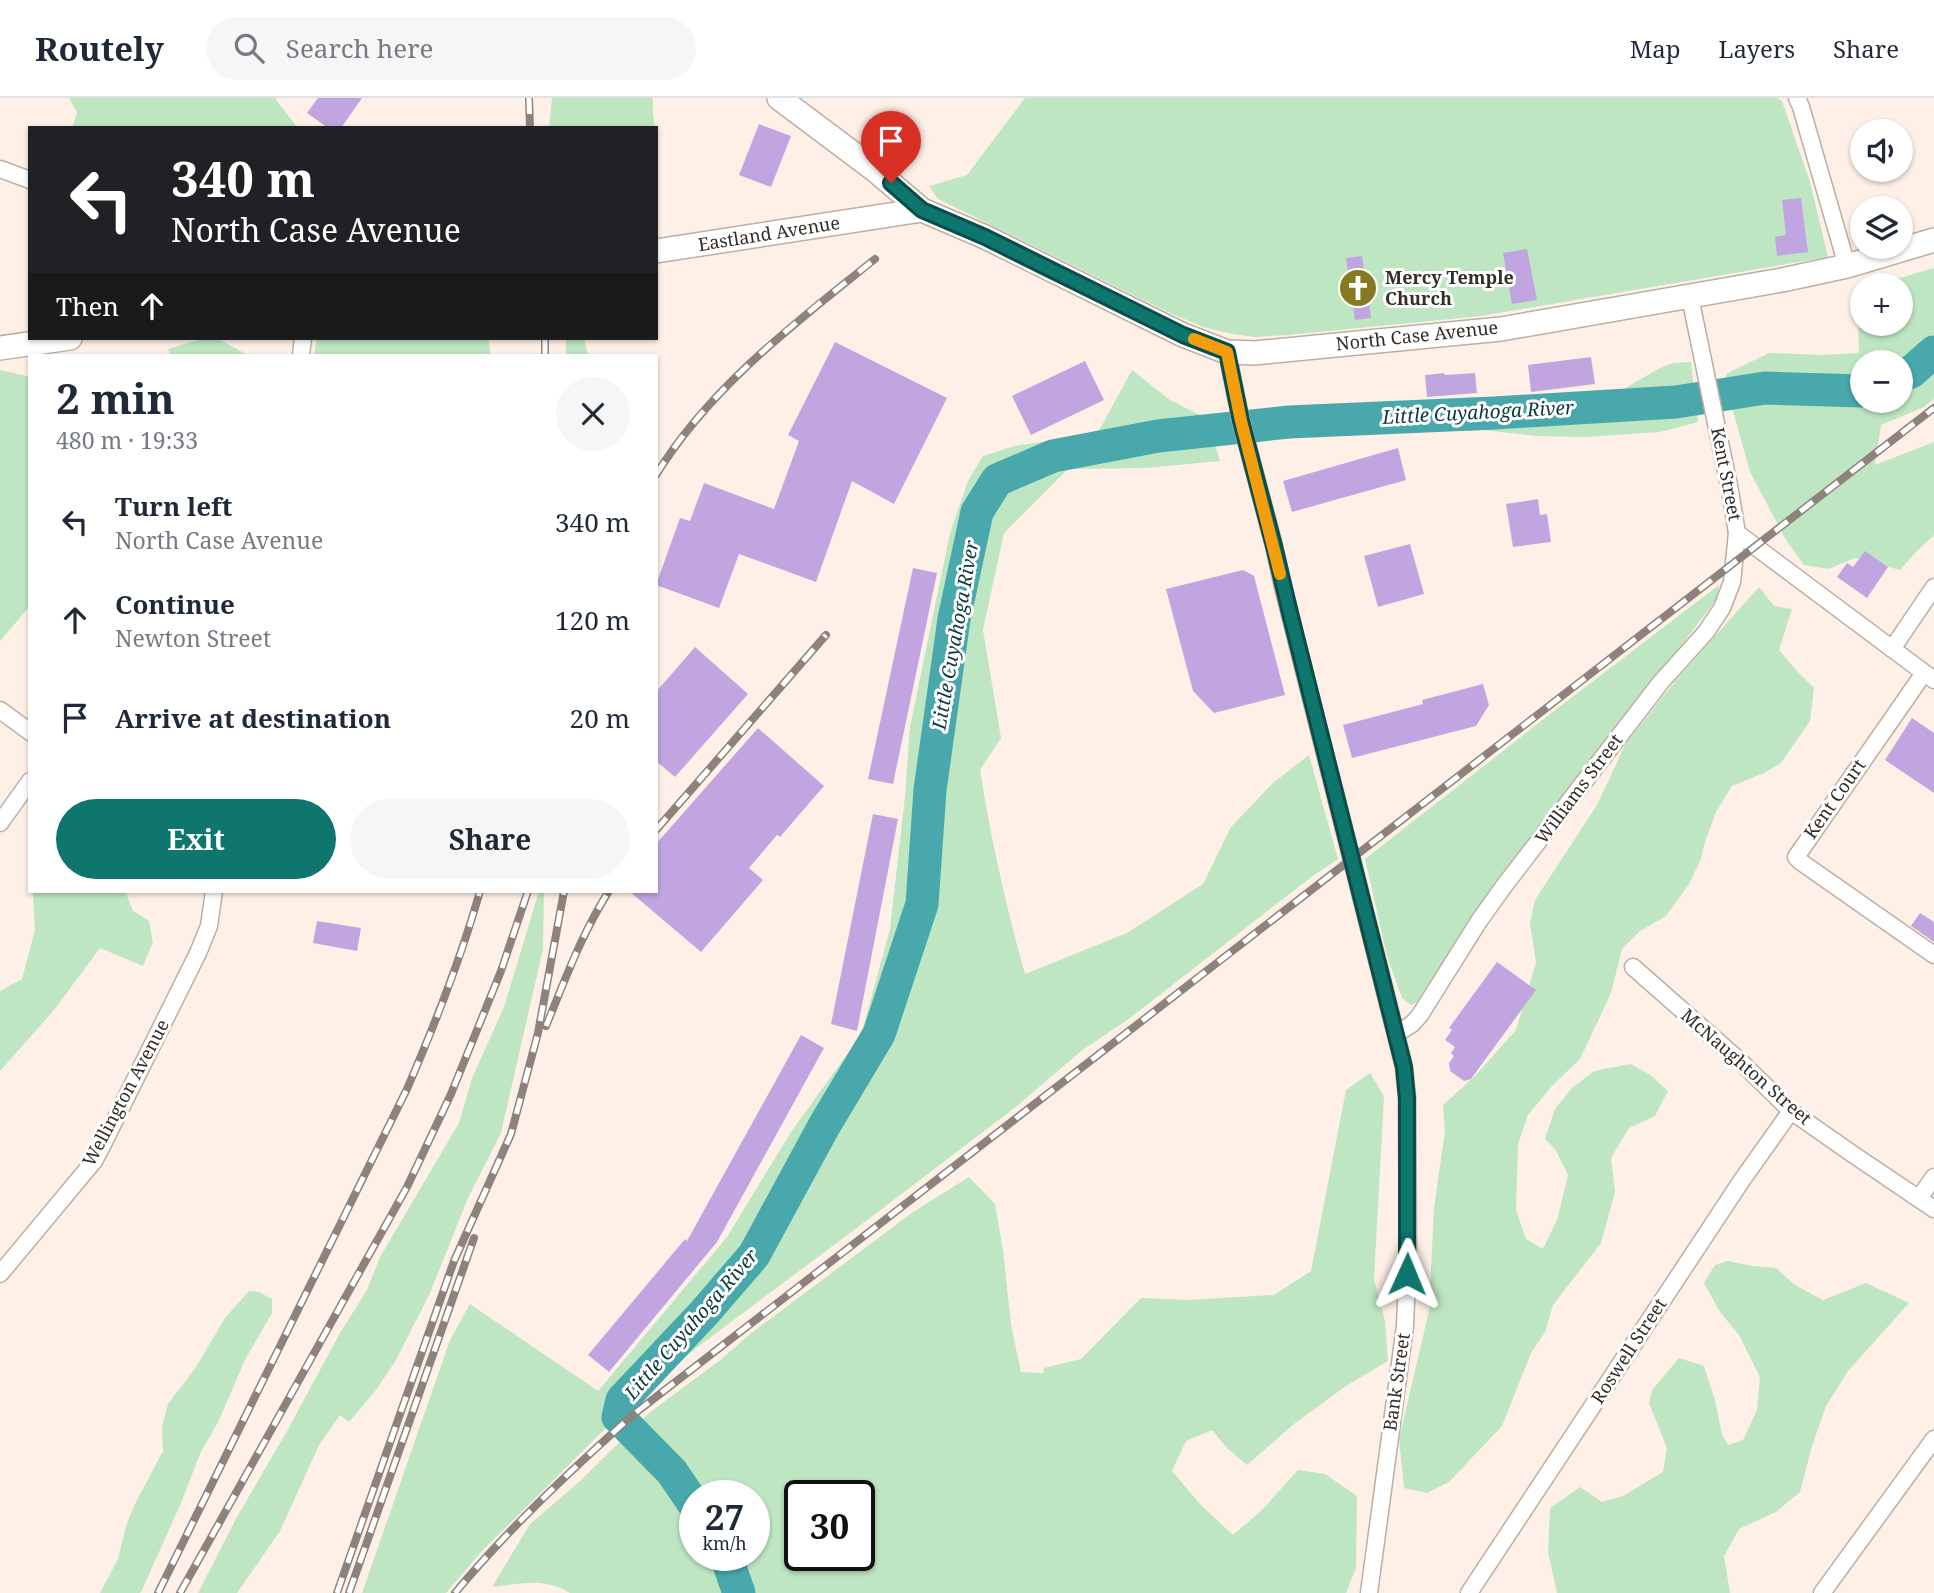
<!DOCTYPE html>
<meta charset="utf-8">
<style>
:root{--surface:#fff;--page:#f6f6f7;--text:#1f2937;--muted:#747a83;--line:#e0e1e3;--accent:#0f766e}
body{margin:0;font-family:"Noto Serif",serif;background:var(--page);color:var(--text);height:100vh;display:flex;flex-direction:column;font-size:26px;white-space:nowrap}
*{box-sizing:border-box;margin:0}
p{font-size:23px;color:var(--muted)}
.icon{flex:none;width:38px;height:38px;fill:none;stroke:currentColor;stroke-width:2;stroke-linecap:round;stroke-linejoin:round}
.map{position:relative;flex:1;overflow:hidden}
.side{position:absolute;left:28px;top:256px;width:630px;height:539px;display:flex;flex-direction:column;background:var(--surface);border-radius:0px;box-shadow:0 2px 5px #0004}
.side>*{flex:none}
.hud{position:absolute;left:28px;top:28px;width:630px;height:214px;border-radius:0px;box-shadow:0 2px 5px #0004;background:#202124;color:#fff;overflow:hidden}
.buttons{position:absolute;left:1850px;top:21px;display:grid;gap:14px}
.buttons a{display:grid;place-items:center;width:63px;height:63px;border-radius:50%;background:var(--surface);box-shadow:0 2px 5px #0004;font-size:35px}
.speed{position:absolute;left:679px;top:1382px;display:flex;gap:14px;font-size:35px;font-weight:700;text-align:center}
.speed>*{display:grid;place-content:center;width:91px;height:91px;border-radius:50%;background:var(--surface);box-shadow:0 2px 5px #0004;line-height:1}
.speed small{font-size:18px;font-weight:400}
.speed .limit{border:4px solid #111;border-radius:10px;background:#fff;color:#111}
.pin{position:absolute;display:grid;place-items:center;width:60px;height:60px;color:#fff;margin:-72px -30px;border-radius:50% 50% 50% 0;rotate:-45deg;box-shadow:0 0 7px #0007}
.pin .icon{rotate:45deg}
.me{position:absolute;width:77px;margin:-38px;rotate:1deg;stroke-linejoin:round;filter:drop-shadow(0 0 5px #0008)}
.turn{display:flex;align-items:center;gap:24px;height:147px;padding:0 28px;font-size:32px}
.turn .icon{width:91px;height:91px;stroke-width:2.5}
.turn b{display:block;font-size:49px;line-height:60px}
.then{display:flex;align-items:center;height:66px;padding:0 28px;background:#0003;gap:14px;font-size:26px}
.round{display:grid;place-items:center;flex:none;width:74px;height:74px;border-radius:37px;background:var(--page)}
.head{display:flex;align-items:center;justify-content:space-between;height:119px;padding:0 28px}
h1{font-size:42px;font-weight:700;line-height:52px}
.cta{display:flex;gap:14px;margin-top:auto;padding:14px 28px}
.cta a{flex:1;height:80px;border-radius:42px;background:var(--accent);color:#fff;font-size:28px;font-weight:700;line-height:80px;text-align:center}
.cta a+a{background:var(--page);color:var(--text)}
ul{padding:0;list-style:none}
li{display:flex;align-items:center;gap:21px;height:98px;padding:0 28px}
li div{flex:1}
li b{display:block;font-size:26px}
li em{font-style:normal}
header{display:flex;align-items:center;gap:42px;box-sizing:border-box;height:98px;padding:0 35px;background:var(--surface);border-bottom:2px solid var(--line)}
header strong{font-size:33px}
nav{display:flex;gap:38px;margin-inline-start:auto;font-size:24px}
.search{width:490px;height:63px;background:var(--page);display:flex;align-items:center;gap:18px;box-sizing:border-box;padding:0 24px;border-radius:38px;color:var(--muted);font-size:26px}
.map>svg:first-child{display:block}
.green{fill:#bee6c2;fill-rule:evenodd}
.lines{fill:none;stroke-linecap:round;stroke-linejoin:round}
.river{stroke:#48a8ac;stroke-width:33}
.building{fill:#c1a5e1}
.street-casing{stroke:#bdaea1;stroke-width:19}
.secondary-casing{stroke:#bdaea1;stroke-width:26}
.street{stroke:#fff;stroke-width:16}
.secondary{stroke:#fff;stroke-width:23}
.rail-casing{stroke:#8d837c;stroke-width:8}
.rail{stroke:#fff;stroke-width:5;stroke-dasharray:16;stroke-linecap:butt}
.route-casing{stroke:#0a4d48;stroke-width:18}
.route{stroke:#0f766e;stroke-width:12}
.slow{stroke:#f59e0b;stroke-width:12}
.labels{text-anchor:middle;stroke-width:6;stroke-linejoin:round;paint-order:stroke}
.street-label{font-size:18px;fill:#332d28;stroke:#fff}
.poi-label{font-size:18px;font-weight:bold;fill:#332d28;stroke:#fff;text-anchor:start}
.water-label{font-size:19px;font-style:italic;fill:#0b393b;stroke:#fff}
</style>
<header>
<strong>Routely</strong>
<div class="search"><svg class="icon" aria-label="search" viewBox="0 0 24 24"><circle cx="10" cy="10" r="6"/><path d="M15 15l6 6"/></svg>Search here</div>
<nav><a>Map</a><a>Layers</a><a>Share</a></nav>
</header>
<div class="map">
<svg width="1934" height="1495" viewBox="0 0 1934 1495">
<rect width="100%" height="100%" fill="#fef0e6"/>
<g class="green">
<polygon points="69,0 276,0 276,2 298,30 72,30 77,15"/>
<polygon points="552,0 653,0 653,14 655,30 549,30"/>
<polygon points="1025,0 1778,0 1782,3 1810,84 1828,159 1481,218 1288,237 1255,239 1232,236 1203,229 1168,214 938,101 929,88 967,77"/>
<path d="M 1934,170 L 1934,301 L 1924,309 L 1881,327 L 1875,367 L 1934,344 L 1934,437 L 1915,455 L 1900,472 L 1855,460 L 1828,471 L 1804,467 L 1786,442 L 1750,374 L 1733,313 L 1726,276 L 1769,255 L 1823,257 L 1859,255 L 1857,193 L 1862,192 L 1862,226 L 1900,226 L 1900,187 L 1876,187 ZM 1862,264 L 1900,264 L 1900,303 L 1862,303 Z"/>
<polygon points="205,240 216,240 248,257 170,257 168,251"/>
<polygon points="317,240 488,240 491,257 314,257"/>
<polygon points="566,240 584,240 588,257 566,257"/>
<polygon points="1691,264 1698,324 1660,334 1586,339 1536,338 1483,332 1469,333 1451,328 1442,319 1447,312 1499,309 1620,293 1660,270 1673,265"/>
<polygon points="0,272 27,278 30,282 30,508 0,543"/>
<path d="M 1132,272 L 1170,302 L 1202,318 L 1212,337 L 1220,363 L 1146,370 L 1068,371 L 1004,435 L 983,532 L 1001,640 L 980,672 C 991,741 1006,809 1025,876 L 1127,835 L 1203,786 L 1231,729 L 1273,685 L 1309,657 L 1338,761 L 1310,780 L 1130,920 L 1081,953 L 1017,1008 L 874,1117 L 703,1245 L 646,1290 L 482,1453 L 446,1495 L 362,1495 L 450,1242 L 470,1206 L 598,1293 L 727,1139 L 791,1034 L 861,937 L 890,831 L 905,698 L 910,629 L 950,435 L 968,383 L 983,358 L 1015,348 L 1097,336 Z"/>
<polygon points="1719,487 1717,500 1697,527 1523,755 1421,902 1411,907 1402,900 1387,858 1365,761 1554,613"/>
<polygon points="1759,489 1774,508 1792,511 1779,552 1796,572 1814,590 1810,623 1781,665 1764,675 1732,688 1716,714 1704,747 1701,761 1689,786 1666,818 1640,833 1622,851 1611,895 1580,961 1552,988 1528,1017 1518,1046 1516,1112 1526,1141 1543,1151 1557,1122 1568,1077 1555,1051 1545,1041 1555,1011 1571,991 1594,973 1630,966 1649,976 1668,993 1655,1018 1629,1030 1611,1060 1615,1094 1601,1145 1553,1207 1545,1234 1531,1255 1502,1328 1449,1384 1427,1395 1404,1390 1399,1341 1429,1213 1434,1110 1445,1033 1443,1007 1475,978 1516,932 1536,865 1530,825 1535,802 1597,707 1626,645 1677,581"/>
<polygon points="33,793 125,793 133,813 149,823 153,844 143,868 100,850 54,912 0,973 0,893 22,881 35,832"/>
<polygon points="539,793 544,793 543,851 501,1035 468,1100 430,1195 396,1262 376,1292 349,1324 340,1317 319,1347 280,1433 237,1495 198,1495 237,1419 287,1333 340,1235 367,1192 380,1159 459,1025 472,980 504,909"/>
<path d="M 1370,975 L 1384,998 L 1374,1181 L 1385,1223 L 1388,1263 L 1346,1288 L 1294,1326 L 1247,1367 L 1227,1350 L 1212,1332 L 1186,1343 L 1172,1373 L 1200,1406 L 1233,1437 L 1262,1412 L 1298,1372 L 1325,1376 L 1357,1398 L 1356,1470 L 1346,1495 L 570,1495 C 544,1479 520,1486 492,1489 L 530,1426 L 579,1384 L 649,1315 L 719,1263 L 750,1236 L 913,1114 L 969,1079 L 995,1106 L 1003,1152 L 1011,1227 L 1021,1274 L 1043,1275 L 1044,1270 L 1081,1261 L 1141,1200 L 1188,1202 L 1274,1197 L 1311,1173 L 1346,992 ZM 695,1398 L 754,1398 L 754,1458 L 695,1458 ZM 800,1398 L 859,1398 L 859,1458 L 800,1458 Z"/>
<polygon points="1728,1163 1753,1168 1776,1170 1795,1187 1823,1202 1866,1185 1909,1205 1848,1273 1826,1308 1812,1348 1800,1394 1776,1414 1739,1431 1724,1458 1730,1495 1557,1495 1548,1454 1550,1410 1580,1389 1602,1404 1623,1398 1663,1374 1667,1350 1649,1305 1652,1292 1679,1260 1704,1268 1715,1302 1722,1336 1728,1347 1743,1342 1757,1312 1760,1279 1739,1237 1720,1214 1704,1185 1715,1167"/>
<polygon points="249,1193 259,1194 272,1201 272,1215 245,1262 218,1324 200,1356 181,1405 142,1492 140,1495 100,1495 118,1461 126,1428 135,1406 163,1353 162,1329 168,1306 196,1269 225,1220"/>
</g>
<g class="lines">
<g class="river">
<polyline points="1900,278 1911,274 1934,254"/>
<polyline points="695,1408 672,1374 618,1319 622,1302 704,1215 754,1157 824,1028 879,936 922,806 930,692 954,521 977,414 997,382 1053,358 1158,338 1289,324 1494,315 1676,304 1765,290 1862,293"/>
<polyline points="726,1458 739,1495"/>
</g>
</g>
<g class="building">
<polygon points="318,0 362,0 341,30 328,30 307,15"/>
<polygon points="759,26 791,38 771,89 739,77"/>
<polygon points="1801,100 1808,154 1777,158 1775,139 1786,137 1782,102"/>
<polygon points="1527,151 1537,202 1512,206 1503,155"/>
<polygon points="1362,158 1371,220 1355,222 1346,160"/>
<polygon points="835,244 947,300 894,406 852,383 816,484 739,456 719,510 656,487 680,420 690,423 704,385 774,411 799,343 788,337"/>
<polygon points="1591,259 1595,286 1531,294 1528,267"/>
<polygon points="1085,263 1104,302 1031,337 1012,298"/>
<polygon points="1444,275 1445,277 1475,275 1477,295 1427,299 1425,277"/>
<polygon points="1398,350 1406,382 1292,414 1283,383"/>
<polygon points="1538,401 1540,417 1547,416 1551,444 1513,449 1506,406"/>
<polygon points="1410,446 1424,496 1378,509 1364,458"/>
<polygon points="1865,453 1888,469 1867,500 1837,479 1847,465 1853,469"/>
<polygon points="913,470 937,475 893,686 868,681"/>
<polygon points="1243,472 1254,478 1285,597 1214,615 1193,593 1166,491"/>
<polygon points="695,549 748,596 675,679 656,663 656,594"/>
<polygon points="1483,586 1489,607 1476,628 1352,660 1343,627 1423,606 1422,602"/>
<polygon points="1912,620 1934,635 1934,695 1885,662"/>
<polygon points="758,630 824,688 780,739 777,737 749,770 763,782 701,854 629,793 656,793 656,746"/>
<polygon points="873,716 898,721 857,933 831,926"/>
<polygon points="1920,815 1934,824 1934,844 1911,828"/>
<polygon points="317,823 361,830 357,853 313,845"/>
<polygon points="1497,864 1536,892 1471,981 1464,983 1450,973 1449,965 1454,958 1451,955 1455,949 1445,942 1452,932 1449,930"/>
<polygon points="801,937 824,950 717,1144 609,1274 588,1257 685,1141 687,1143"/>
</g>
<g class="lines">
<defs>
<g id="street">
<polyline points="1797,0 1801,9 1847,168"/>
<polyline points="0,71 30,82"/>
<polyline points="1690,199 1730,393 1737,435 1934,582"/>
<polyline points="1227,254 1241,323 1274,448 1283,489 1404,969 1407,1000 1408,1157 1405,1228 1369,1495"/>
<polyline points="301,257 303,240"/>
<polyline points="1892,551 1934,489"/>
<polyline points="1924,575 1796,759 1801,764 1934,857"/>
<polyline points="0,612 30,634"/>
<polyline points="0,725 30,683"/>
<polyline points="1633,869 1741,964 1791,1013 1851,1055 1934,1111"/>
<polyline points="1396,936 1412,926 1420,917 1479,823 1504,788 1661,584 1706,534 1722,510 1732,484 1737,435"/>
<polyline points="1919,1100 1934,1079"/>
<polyline points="0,1176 94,1063 101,1050 198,855 209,828 214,793"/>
<polyline points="1469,1495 1742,1082 1791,1013"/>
<polyline points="1822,1495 1934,1341"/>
</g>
<g id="secondary">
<polyline points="779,0 875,72 922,112 985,139 1183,237 1227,254 1254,255 1501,231 1782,182 1847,168 1934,142"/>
<polyline points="656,153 922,112"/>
<polyline points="0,250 70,240"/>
</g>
</defs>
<use href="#street" class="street-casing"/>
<use href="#secondary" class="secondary-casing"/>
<use href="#street" class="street"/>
<use href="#secondary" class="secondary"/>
<defs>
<g id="rail">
<polyline points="529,0 530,30"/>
<polyline points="545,240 545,257"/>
<path d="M 656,377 C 710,289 795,225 875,161"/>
<polyline points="656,732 826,537"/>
<path d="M 546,928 C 565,882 582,835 609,793"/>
<path d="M 158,1495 L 407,991 C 435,926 461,861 480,793"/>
<polyline points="180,1495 407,1089 451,996 501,873 528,793"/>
<polyline points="337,1495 454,1163 511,1036 538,935 564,793"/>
<polyline points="349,1495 474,1140"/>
<path d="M 455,1495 C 509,1430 571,1372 634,1316 L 1934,310"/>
</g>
</defs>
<use href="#rail" class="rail-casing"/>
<use href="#rail" class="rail"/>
</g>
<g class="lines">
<defs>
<polyline id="route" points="891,85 922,112 985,139 1183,237 1227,254 1241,323 1274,448 1290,515 1404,969 1407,1000 1407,1176"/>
</defs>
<use href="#route" class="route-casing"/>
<use href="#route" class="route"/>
<polyline class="slow" points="1194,241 1227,254 1241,323 1280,476"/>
</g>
<defs>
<symbol id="church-disc" viewBox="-11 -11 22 22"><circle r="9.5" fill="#857a1f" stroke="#fff"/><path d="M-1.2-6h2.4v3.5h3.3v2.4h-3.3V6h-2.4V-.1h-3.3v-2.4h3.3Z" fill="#fff"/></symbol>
</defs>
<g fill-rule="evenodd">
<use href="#church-disc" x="1336" y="168" width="44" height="44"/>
</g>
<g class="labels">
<g class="street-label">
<text transform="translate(769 136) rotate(-9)" y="6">Eastland Avenue</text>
<text transform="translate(1417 238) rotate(-6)" y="6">North Case Avenue</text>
<text transform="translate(1726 376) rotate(79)" y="6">Kent Street</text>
<text transform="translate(1579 691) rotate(-53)" y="6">Williams Street</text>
<text transform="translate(1835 701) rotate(-55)" y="6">Kent Court</text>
<text transform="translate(1746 969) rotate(41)" y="6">McNaughton Street</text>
<text transform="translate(126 995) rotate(-62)" y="6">Wellington Avenue</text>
<text transform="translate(1629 1253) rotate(-57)" y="6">Roswell Street</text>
<text transform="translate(1397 1284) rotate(-82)" y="6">Bank Street</text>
</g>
<g class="poi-label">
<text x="1385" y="186">Mercy Temple<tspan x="1385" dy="21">Church</tspan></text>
</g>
<g class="water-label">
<text transform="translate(1478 314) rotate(-3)" y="7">Little Cuyahoga River</text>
<text transform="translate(955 537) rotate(-80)" y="7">Little Cuyahoga River</text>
<text transform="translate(691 1226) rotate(-49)" y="7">Little Cuyahoga River</text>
</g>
</g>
</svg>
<div class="buttons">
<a><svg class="icon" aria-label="sound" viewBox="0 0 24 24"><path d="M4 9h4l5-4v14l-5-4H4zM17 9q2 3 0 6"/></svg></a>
<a><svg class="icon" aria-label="layers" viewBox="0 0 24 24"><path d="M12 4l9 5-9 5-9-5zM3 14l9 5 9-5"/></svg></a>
<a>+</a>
<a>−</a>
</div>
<div class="speed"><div>27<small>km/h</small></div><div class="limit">30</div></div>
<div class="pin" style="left:891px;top:85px;background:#d93025"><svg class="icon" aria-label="arrive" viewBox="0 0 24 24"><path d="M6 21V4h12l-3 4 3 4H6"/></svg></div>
<svg class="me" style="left:1407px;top:1176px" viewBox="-20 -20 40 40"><path d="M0-17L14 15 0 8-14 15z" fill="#0f766e" stroke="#fff" stroke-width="4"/></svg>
<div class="hud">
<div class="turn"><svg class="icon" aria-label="left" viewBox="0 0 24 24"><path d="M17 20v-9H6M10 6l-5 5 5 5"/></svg><div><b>340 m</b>North Case Avenue</div></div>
<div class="then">Then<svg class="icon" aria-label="ahead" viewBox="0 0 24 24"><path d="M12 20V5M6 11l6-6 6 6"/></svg></div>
</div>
<section class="side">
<div class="head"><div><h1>2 min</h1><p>480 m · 19:33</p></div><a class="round"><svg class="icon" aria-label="close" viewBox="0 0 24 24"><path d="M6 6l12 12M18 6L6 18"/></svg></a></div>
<ul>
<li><svg class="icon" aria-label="left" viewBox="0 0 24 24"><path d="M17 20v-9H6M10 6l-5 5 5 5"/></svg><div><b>Turn left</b><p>North Case Avenue</p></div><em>340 m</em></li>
<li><svg class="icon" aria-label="ahead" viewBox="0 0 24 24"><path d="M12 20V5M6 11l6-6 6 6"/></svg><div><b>Continue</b><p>Newton Street</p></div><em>120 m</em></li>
<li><svg class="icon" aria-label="arrive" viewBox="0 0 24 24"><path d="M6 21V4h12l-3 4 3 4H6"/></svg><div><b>Arrive at destination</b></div><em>20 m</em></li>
</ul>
<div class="cta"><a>Exit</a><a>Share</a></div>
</section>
</div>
